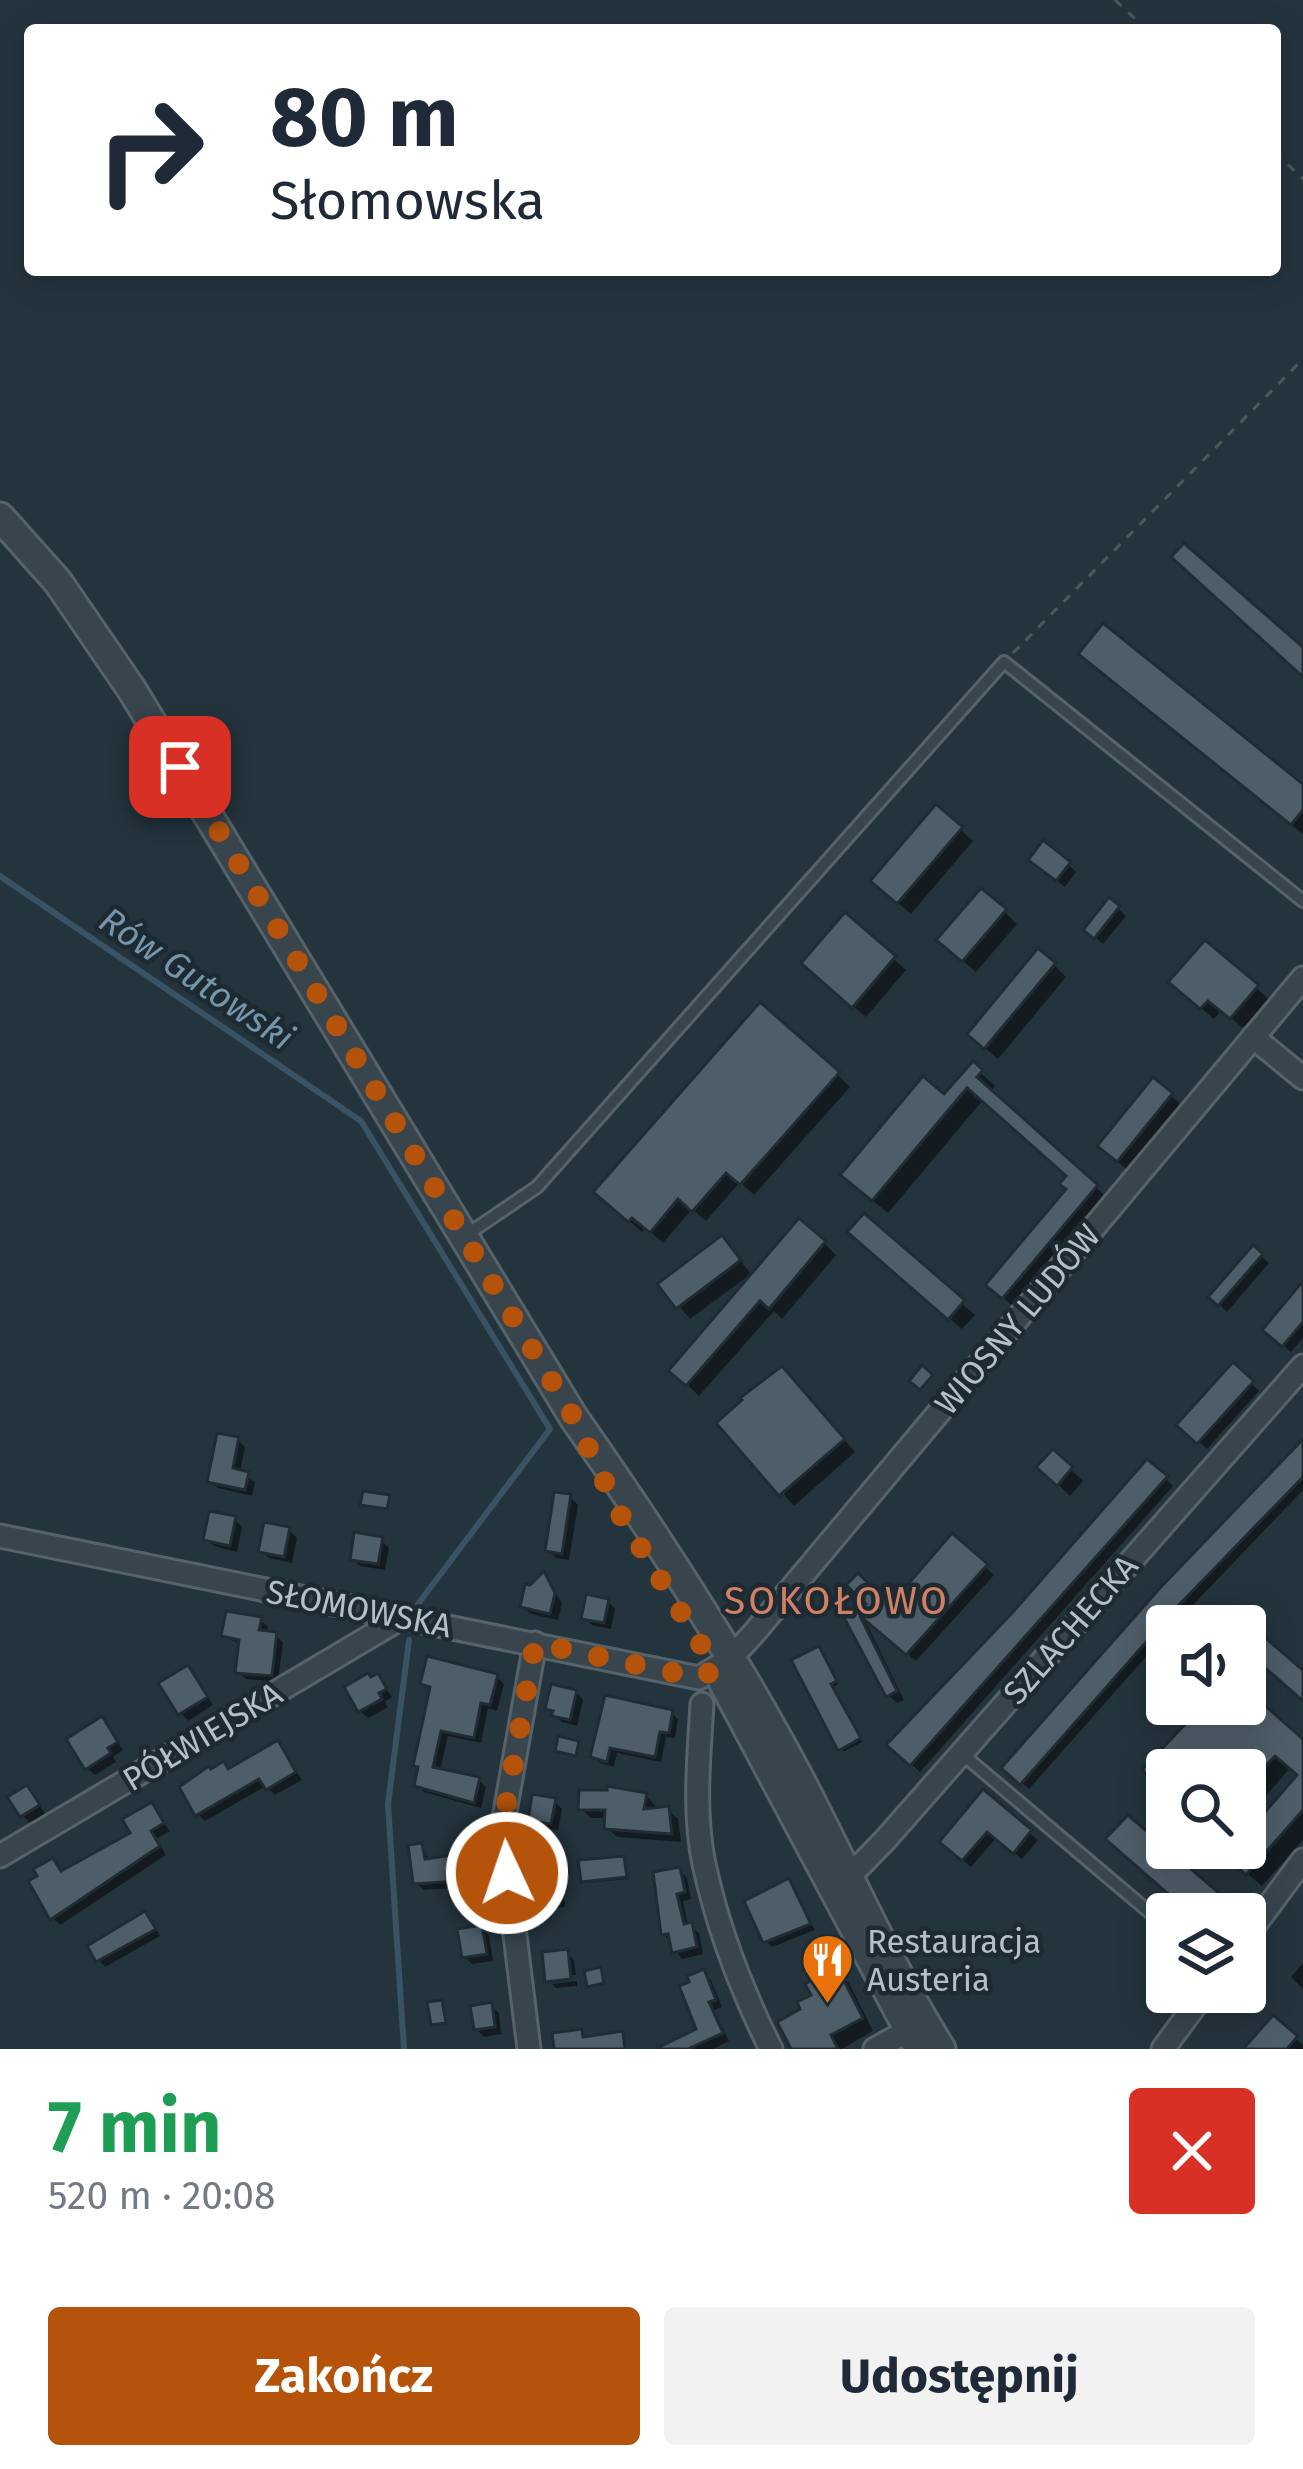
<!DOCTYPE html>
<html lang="pl">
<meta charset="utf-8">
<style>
:root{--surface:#fff;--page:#f2f2f3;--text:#1f2937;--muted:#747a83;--accent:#b45309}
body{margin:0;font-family:"Fira Sans",sans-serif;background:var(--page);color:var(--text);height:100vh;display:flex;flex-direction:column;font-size:45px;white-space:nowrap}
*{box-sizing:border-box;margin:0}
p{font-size:39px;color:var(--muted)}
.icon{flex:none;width:66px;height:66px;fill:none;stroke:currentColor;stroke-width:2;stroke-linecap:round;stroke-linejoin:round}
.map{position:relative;height:2049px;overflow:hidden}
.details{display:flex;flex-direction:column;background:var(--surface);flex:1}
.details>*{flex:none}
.banner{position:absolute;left:24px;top:24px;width:1257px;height:252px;border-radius:12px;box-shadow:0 6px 30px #0003;background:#fff;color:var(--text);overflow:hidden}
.controls{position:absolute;left:1146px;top:1605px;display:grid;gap:24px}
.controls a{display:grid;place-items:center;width:120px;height:120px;border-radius:12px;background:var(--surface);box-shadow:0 6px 30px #0003;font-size:60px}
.pin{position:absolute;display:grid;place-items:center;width:102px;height:102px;color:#fff;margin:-51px;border-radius:24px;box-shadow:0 6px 18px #0006}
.me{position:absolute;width:132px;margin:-66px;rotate:357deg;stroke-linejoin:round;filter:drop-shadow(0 0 9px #0008)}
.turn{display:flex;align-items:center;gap:42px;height:252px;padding:0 48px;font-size:54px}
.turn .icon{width:156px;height:156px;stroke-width:2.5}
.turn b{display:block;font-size:84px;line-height:102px}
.round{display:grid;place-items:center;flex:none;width:126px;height:126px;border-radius:12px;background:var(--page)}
.overview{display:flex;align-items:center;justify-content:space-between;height:204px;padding:0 48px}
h1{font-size:72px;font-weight:700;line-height:90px;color:#1e9e55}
.action{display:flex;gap:24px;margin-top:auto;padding:24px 48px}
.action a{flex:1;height:138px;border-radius:12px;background:var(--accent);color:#fff;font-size:48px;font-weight:700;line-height:138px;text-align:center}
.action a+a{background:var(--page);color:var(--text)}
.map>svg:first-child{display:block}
.shadow{fill:#0007}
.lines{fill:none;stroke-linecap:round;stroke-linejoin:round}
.stream{stroke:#395364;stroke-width:6}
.building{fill:#4e5e68;stroke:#1f2c34;stroke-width:3}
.service-casing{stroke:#56636b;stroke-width:16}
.minor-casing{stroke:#56636b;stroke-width:27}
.tertiary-casing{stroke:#56636b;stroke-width:33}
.path{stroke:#465c5b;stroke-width:3;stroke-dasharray:9 9;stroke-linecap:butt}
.service{stroke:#38454d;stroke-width:10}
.minor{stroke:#38454d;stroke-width:21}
.tertiary{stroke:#38454d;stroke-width:27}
.route{stroke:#b45309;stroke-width:21;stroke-dasharray:0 37.8}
.labels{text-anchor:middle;stroke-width:9;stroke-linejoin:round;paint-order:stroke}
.street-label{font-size:33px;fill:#b4c0c8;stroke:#1d2a32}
.poi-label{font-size:33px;fill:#b4c0c8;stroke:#1d2a32;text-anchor:start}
.water-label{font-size:36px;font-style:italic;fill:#7596aa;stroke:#1d2a32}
.quarter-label{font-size:39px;letter-spacing:3px;fill:#d28065;stroke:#1d2a32}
</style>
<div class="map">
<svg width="1303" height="2049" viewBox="0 0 1303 2049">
<rect width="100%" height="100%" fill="#24343d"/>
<g class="shadow">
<polygon points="1082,654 1303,787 1303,834 1098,671"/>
<polygon points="937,808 973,841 911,914 886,893"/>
<polygon points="1069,865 1076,872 1065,887 1039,867"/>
<polygon points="1110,901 1126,916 1103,944 1087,930"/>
<polygon points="1005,912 1017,924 976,972 952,952"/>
<polygon points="845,916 906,970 866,1017 817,975"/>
<polygon points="1054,965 1066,977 998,1059 983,1046"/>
<polygon points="1257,988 1269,1000 1244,1029 1222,1010 1214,1019 1185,994"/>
<polygon points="973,1066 995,1086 990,1093 1111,1201 1018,1311 989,1285 1069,1190 1069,1177 983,1100 888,1213 858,1189"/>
<polygon points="838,1075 850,1087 754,1195 740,1182 706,1221 692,1209 663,1243 646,1228 642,1232 609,1204"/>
<polygon points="1171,1095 1183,1107 1130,1172 1113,1158"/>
<polygon points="864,1217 975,1315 962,1329 863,1244"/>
<polygon points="824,1243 836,1255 782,1319 774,1311 699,1396 672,1370"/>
<polygon points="1253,1249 1269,1263 1227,1312 1212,1297"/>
<polygon points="733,1251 751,1274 690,1319 661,1285"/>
<polygon points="1303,1286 1303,1338 1291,1352 1273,1337"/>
<polygon points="1233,1366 1259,1391 1207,1449 1181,1425"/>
<polygon points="794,1382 855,1452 794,1506 720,1423"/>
<polygon points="238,1440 245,1447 240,1473 255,1482 252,1496 218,1488 210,1481"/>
<polygon points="1303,1444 1303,1490 1173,1626 1167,1626 1167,1633 1029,1789 1005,1768"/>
<polygon points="1053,1453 1083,1481 1070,1496 1040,1467"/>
<polygon points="1147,1463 1173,1486 920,1772 890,1745 1014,1615"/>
<polygon points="570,1497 578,1505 569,1560 556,1558 548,1550"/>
<polygon points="234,1519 242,1527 237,1552 214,1546 206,1539"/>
<polygon points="289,1530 297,1538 292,1563 269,1558 262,1551"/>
<polygon points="952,1537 994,1575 916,1661 862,1614 904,1700 897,1703 888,1695 847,1618 871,1605 850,1585 858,1577 890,1609"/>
<polygon points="381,1540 389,1548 385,1570 360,1566 353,1559"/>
<polygon points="544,1575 562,1603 558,1620 531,1614 523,1607"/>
<polygon points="608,1601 615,1609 611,1629 592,1625 584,1618"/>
<polygon points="261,1620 268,1627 266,1634 275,1635 283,1642 278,1682 246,1679 239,1672 241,1645 224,1636"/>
<polygon points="821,1652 838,1684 832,1688 862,1742 843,1752"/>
<polygon points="195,1676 213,1705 188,1721 181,1713"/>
<polygon points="378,1677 392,1697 385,1702 388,1707 368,1718 360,1711"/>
<polygon points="497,1677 504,1684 497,1711 488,1708 481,1743 448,1736 440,1771 479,1780 486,1787 481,1808 424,1792 417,1785 430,1691 423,1683"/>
<polygon points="576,1692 583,1700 577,1726 562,1722 548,1708"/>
<polygon points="1245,1692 1303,1743 1303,1840 1262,1886 1244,1871 1238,1848 1245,1848 1245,1840 1301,1776 1291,1767 1259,1804 1245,1791 1245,1770 1167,1770 1167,1790 1146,1770 1205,1704 1245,1704"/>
<polygon points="671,1712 678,1719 675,1738 666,1737 661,1762 617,1753 614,1767 600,1763 594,1757"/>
<polygon points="109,1728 123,1750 113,1757 116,1762 95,1775 87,1768"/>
<polygon points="277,1744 302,1780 275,1795 266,1786 205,1821 198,1814 229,1771"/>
<polygon points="983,1793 1038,1840 1022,1859 996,1838 971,1867 950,1849"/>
<polygon points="34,1796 45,1814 30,1823 22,1815"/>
<polygon points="646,1796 656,1806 655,1811 668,1810 678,1819 681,1842 617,1837 607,1827 608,1818 591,1818 581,1809"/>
<polygon points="554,1801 562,1809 558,1830 539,1827 531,1820"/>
<polygon points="151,1806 170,1831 156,1839 166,1855 60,1925 53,1918 52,1861 63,1873 134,1834"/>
<polygon points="421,1846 430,1861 472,1855 479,1863 483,1886 424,1890 416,1883"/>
<polygon points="623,1859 629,1879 587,1883 584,1880"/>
<polygon points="679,1870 687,1878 691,1899 683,1901 688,1926 699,1933 703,1954 682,1959 664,1934"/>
<polygon points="554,1875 562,1883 565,1907 545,1909 537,1902"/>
<polygon points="788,1882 815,1930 772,1947 766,1941"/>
<polygon points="1223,1900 1237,1914 1191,1914"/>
<polygon points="151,1920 160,1936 105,1967 99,1960"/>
<polygon points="481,1928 489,1936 493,1961 472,1964 465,1957"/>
<polygon points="567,1953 574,1960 576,1975 551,1978 551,1983 548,1981"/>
<polygon points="1303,1963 1303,1989 1291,1977"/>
<polygon points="836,1971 849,1983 873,2031 842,2049 794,2049 804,2011"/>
<polygon points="703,1973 711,1980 722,2007 714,2010 729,2041 713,2049 662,2049 700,2030"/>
<polygon points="577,1981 577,1986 556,1988 552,1984"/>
<polygon points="491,2006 499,2013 501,2034 484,2037 476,2029"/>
<polygon points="1273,2019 1303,2045 1303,2049 1247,2049"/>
</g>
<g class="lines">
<g class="stream">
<polyline points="0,876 361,1121 550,1429 418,1604"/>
<polyline points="404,2049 388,1804 409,1640"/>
</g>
</g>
<g class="building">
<polygon points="1184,543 1303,647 1303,677 1171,557"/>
<polygon points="1103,623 1303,784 1303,810 1291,825 1078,654"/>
<polygon points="936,804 963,827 897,904 870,881"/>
<polygon points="1043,840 1071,862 1056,881 1028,860"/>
<polygon points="981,888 1007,909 962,962 936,940"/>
<polygon points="1109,897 1120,906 1094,939 1083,930"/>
<polygon points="845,912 896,956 852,1008 801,963"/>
<polygon points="1205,940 1259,985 1230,1019 1208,1001 1200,1009 1168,982"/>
<polygon points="1038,948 1056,963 984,1049 967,1034"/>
<polygon points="760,1002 840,1072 740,1185 726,1173 692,1212 678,1199 650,1233 632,1218 628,1222 593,1192"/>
<polygon points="973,1061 983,1070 977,1077 1098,1185 1002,1299 985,1285 1066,1189 1059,1184 1066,1176 967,1088 872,1201 840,1175 923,1076 944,1094"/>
<polygon points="1153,1077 1173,1093 1117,1162 1097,1146"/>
<polygon points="864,1213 965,1300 948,1320 847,1232"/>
<polygon points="799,1218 826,1241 769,1309 760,1301 686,1386 668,1371"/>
<polygon points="722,1235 741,1260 676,1309 657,1284"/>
<polygon points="1253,1245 1263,1254 1218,1306 1208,1297"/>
<polygon points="1303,1281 1303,1322 1282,1347 1262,1330"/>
<polygon points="1233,1362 1254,1381 1197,1444 1176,1425"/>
<polygon points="922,1365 933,1375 920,1390 909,1381"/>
<polygon points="782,1366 845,1439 779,1496 716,1423 742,1400 740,1398"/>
<polygon points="217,1433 239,1437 233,1468 249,1472 245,1490 207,1482"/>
<polygon points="1303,1439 1303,1477 1178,1606 1020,1785 1001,1768 1159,1589"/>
<polygon points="1053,1449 1073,1467 1057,1486 1036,1467"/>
<polygon points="1147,1459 1168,1476 910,1766 886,1745 1012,1613"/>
<polygon points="363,1491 390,1495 387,1509 360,1505"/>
<polygon points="554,1492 571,1494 562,1554 545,1551"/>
<polygon points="209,1511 236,1516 230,1546 203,1540"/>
<polygon points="264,1522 290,1527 284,1557 258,1552"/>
<polygon points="354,1532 383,1537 378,1564 350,1560"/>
<polygon points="952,1533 988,1564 906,1655 860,1616 897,1691 886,1697 843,1616 866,1604 846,1585 858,1573 890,1605"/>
<polygon points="544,1571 555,1593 550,1614 520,1607 525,1584 530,1585"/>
<polygon points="586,1594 609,1599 604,1623 581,1619"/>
<polygon points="1232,1608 1253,1626 1215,1626"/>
<polygon points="226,1611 262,1617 259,1630 277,1632 272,1676 235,1673 239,1640 221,1636"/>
<polygon points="1262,1635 1303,1670 1303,1701 1247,1652"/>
<polygon points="819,1646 837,1681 831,1684 861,1738 838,1751 791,1660"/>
<polygon points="427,1656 498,1674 490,1705 481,1703 474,1738 441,1731 433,1767 480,1777 474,1803 414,1786 418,1767 413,1766 430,1687 420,1684"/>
<polygon points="188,1665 208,1697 178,1715 158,1683"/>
<polygon points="368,1673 371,1677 378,1673 387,1689 379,1693 382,1699 358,1712 344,1687"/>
<polygon points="551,1684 577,1690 570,1720 551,1716 553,1711 545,1709"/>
<polygon points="1245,1688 1303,1739 1303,1810 1246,1875 1226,1857 1234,1848 1245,1848 1245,1835 1297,1775 1275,1756 1245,1789 1245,1770 1167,1770 1167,1792 1142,1770 1204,1704 1245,1704"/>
<polygon points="605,1695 673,1710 669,1733 660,1732 655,1757 610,1748 607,1762 590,1757"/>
<polygon points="102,1716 118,1742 108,1748 111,1753 85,1770 66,1739"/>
<polygon points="558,1736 579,1741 576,1756 555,1751"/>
<polygon points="278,1740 296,1772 266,1790 259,1779 195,1816 179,1787 209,1766 211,1769 224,1761 228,1769"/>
<polygon points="27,1785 40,1805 20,1817 7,1797"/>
<polygon points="607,1786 647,1793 644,1809 669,1806 672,1834 604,1829 605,1810 578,1810 579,1790 607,1790"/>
<polygon points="983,1789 1032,1830 1013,1854 987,1832 962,1861 939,1842"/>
<polygon points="532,1794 556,1798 551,1824 528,1821"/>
<polygon points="152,1802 164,1823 151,1831 160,1846 50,1920 28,1881 37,1876 33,1869 53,1858 61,1871 130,1833 122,1819"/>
<polygon points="1128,1815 1225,1898 1211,1914 1191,1914 1105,1839"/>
<polygon points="422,1843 425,1859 473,1852 477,1880 413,1884 408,1845"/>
<polygon points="624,1856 627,1877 581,1882 578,1860"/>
<polygon points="680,1867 685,1892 677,1894 684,1924 692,1922 697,1947 672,1953 668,1934 661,1935 653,1872"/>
<polygon points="555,1872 558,1900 535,1903 531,1875"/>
<polygon points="789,1878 811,1924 763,1943 744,1901"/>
<polygon points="145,1911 156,1929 96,1962 87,1946"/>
<polygon points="482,1925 487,1954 462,1958 457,1929"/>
<polygon points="568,1949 571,1979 545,1982 542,1952"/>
<polygon points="601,1967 604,1983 587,1987 584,1971"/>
<polygon points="837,1967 863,2018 831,2035 838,2049 791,2049 777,2022 800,2009 797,2002 811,1995 805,1984"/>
<polygon points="704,1969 716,2000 709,2002 723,2033 688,2049 655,2049 696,2029 679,1986 689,1982 687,1976"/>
<polygon points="442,2000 446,2023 431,2025 427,2002"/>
<polygon points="492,2002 495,2027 474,2030 470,2006"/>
<polygon points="1273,2015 1298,2036 1287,2049 1243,2049"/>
<polygon points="582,2029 583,2037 623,2031 625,2049 554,2049 552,2033"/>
</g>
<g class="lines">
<defs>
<g id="service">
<polyline points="465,1236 537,1187 1004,662 1303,901"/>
<polyline points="961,1753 1167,1927"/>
</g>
<g id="minor">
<polyline points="1253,1037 1303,1078"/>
<polyline points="0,1536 699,1678 730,1659 754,1633 1303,978"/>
<path d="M 702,1704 C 699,1756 693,1812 704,1864 C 718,1929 741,1989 771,2049"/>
<polyline points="0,1856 403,1617"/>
<polyline points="838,1882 849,1877 885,1840 1303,1366"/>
<polyline points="1245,1938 1303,1860"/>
<polyline points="529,2049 502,1829 535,1643"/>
<polyline points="875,2049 922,2023"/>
<polyline points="1163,2049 1205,1992"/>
</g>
<g id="tertiary">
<path d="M 0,517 L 58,582 L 132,690 L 574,1418 C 654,1532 731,1650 797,1774 C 845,1865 886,1961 941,2049"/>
<polyline points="723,1682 919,2049"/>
</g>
</defs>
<use href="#service" class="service-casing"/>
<use href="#minor" class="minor-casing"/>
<use href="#tertiary" class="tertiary-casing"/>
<g class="path">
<polyline points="1115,0 1147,30"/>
<polyline points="1275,152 1303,179"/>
<polyline points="1013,653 1303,359"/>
</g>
<use href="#service" class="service"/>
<use href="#minor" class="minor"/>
<use href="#tertiary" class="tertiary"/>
</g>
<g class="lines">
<polyline class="route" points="180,767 574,1418 620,1514 716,1669 699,1678 535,1643 502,1829 507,1873"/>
</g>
<defs>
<symbol id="restaurant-pin" viewBox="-11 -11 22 30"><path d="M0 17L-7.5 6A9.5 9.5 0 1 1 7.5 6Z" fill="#e8710a" stroke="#1d2a32"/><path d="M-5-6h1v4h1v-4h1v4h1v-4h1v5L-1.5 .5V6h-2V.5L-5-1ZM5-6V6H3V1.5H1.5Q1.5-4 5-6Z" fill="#fff"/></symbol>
</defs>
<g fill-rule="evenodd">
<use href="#restaurant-pin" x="798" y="1930" width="59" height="81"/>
</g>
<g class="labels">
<g class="street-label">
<text transform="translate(1017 1319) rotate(-50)" y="12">WIOSNY LUDÓW</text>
<text transform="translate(359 1608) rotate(11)" y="12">SŁOMOWSKA</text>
<text transform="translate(1070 1629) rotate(-49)" y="12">SZLACHECKA</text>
<text transform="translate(202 1736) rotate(-31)" y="12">PÓŁWIEJSKA</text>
</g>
<g class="poi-label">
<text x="867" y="1953">Restauracja<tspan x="867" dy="38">Austeria</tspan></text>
</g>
<g class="water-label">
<text transform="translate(197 978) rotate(34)" y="13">Rów Gutowski</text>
</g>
<g class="quarter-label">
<text x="837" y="1614">SOKOŁOWO</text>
</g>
</g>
</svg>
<div class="controls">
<a><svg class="icon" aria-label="sound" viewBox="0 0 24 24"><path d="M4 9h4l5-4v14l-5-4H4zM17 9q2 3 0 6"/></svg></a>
<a><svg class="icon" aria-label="search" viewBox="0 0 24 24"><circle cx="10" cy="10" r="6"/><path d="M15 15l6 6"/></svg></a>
<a><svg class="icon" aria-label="layers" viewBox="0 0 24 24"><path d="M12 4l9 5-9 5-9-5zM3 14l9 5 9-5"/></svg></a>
</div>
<div class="pin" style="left:180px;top:767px;background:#d93025"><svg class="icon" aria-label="arrive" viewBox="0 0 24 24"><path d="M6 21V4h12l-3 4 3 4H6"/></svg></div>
<svg class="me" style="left:507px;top:1873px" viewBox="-20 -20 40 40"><circle r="17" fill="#b45309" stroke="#fff" stroke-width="3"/><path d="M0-11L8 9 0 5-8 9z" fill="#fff"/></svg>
<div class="banner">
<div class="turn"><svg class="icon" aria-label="right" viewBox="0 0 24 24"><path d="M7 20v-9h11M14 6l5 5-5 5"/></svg><div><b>80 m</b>Słomowska</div></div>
</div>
</div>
<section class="details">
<div class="overview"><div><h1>7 min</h1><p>520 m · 20:08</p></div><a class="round" style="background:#d93025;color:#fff"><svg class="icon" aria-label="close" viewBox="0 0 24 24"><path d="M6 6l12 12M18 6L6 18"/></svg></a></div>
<div class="action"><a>Zakończ</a><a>Udostępnij</a></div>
</section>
